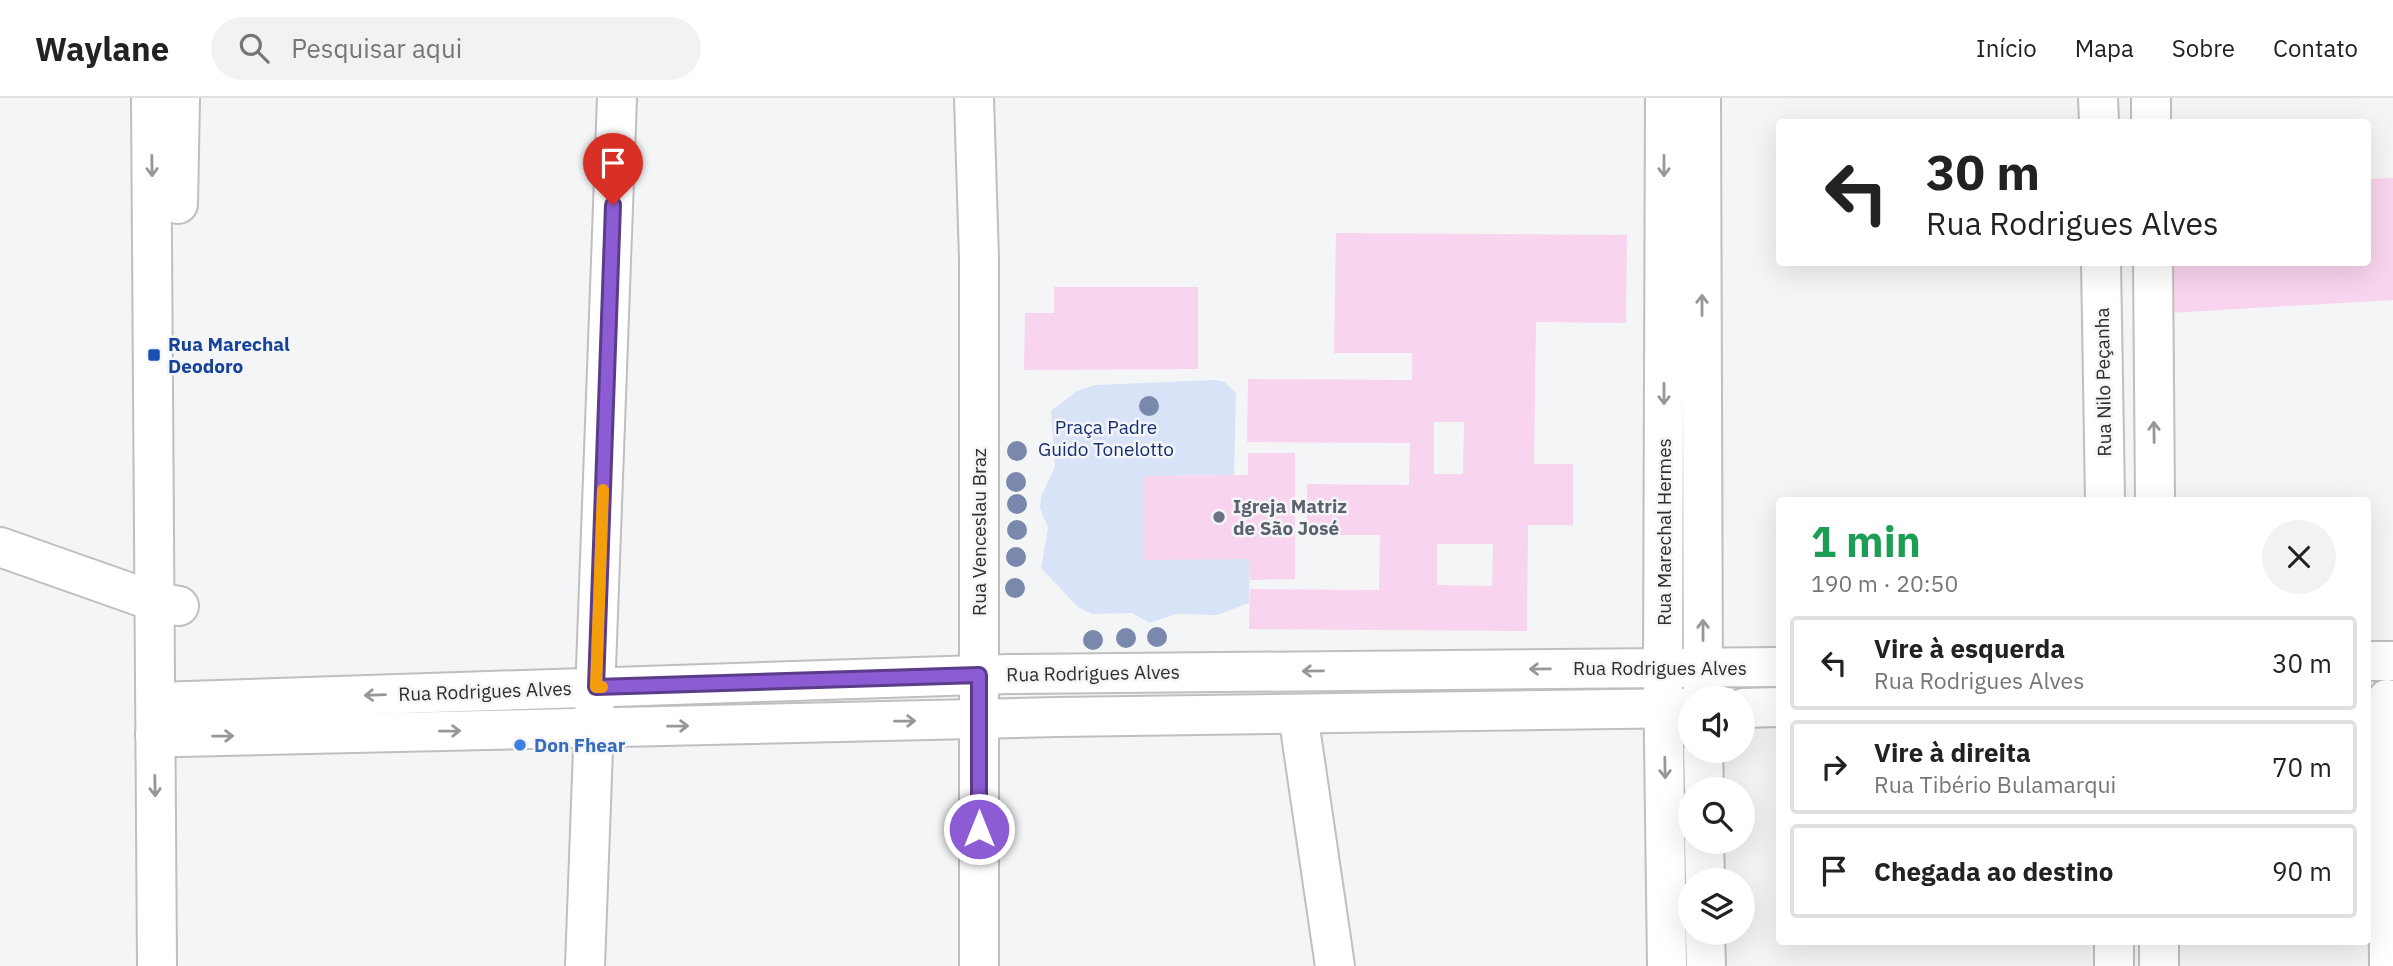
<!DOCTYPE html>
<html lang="pt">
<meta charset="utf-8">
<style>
:root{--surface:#fff;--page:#f2f2f2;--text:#222;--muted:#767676;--line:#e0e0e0}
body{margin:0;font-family:"IBM Plex Sans",sans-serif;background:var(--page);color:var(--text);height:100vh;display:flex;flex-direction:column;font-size:26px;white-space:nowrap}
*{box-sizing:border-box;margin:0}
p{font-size:23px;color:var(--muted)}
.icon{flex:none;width:38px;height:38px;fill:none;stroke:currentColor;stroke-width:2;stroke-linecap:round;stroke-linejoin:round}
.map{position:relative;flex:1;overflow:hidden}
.drawer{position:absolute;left:1776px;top:399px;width:595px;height:448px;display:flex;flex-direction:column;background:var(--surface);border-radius:7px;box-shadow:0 7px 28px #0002}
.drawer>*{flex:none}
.guide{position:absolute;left:1776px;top:21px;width:595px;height:147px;border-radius:7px;box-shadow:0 7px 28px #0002;background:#fff;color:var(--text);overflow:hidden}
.controls{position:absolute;left:1678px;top:588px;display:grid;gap:14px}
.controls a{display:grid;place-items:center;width:77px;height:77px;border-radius:50%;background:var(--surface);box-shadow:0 7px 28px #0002;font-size:35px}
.pin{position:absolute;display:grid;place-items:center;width:60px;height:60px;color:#fff;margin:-72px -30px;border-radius:50% 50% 50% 0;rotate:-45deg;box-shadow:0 0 7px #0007}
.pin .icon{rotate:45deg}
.me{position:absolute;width:77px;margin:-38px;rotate:0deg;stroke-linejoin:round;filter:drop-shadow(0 0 5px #0008)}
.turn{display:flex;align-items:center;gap:24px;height:147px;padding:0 35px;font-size:32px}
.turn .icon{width:91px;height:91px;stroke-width:2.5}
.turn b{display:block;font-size:49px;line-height:60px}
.round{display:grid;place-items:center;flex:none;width:74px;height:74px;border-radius:37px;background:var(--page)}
.summary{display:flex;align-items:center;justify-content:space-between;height:119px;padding:0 35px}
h1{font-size:42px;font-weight:700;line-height:52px;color:#1e9e55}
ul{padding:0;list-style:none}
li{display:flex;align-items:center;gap:21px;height:94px;margin:0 14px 10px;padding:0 21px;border:4px solid var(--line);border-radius:7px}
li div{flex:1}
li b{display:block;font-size:26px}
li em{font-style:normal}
header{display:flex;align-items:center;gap:42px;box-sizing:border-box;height:98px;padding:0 35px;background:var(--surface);border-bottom:2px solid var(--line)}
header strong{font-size:33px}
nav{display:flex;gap:38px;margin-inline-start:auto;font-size:24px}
.search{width:490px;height:63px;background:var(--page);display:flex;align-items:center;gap:18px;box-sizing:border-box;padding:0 24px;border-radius:38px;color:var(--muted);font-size:26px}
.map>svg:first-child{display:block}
.green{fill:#d9e3f8}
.building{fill:#f9d4ee;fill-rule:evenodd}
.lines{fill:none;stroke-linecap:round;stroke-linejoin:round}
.minor-casing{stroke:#bfbfc0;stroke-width:42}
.minor{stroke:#fff;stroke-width:38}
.tree{fill:#7a88ad}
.oneway{stroke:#979797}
.route-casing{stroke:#5b3c8a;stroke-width:18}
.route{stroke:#8c5cd5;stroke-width:12}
.slow{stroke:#f59e0b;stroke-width:12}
.transit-dot{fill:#1a4fb4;stroke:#f4f5f6;stroke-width:2.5}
.worship-dot{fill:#6b7280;stroke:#f4f5f6;stroke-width:2.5}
.shop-dot{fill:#3f7fe0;stroke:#f4f5f6;stroke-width:2.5}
.labels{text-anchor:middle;stroke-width:5;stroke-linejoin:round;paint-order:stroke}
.transit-label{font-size:19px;font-weight:bold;fill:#164399;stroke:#f4f5f6;text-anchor:start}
.street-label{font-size:19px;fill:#2f2f2f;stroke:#f4f5f6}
.park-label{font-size:19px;fill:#172f72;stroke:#f4f5f6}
.worship-label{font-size:19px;font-weight:bold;fill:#5b616d;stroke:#f4f5f6;text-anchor:start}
.shop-label{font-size:19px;font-weight:bold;fill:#366cbe;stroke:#f4f5f6;text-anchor:start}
</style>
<header>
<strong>Waylane</strong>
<div class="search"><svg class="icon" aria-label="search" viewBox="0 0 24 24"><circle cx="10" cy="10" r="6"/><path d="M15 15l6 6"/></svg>Pesquisar aqui</div>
<nav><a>Início</a><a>Mapa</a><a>Sobre</a><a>Contato</a></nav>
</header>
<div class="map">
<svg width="2393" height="868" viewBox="0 0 2393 868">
<rect width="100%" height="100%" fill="#f4f5f6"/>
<polygon class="green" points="1215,282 1225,284 1236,295 1234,377 1143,378 1143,461 1250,461 1249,505 1217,517 1176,516 1150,525 1132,515 1092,516 1078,509 1041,470 1048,430 1040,410 1041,399 1055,368 1051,313 1077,293 1095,287"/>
<g class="building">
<polygon points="2393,80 2393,202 2168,215 2165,164 2368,164 2368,81"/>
<path d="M 1336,135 L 1627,137 L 1626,225 L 1536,224 L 1534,366 L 1573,366 L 1573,427 L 1528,427 L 1527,533 L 1249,531 L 1250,491 L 1379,492 L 1380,437 L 1307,437 L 1307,386 L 1409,387 L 1410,345 L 1247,344 L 1248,281 L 1412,282 L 1412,255 L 1334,255 ZM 1434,324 L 1464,324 L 1463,376 L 1434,376 ZM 1437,446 L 1493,446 L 1492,488 L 1437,487 Z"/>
<polygon points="1054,189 1198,189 1198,271 1024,272 1025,215 1054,215"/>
<polygon points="1248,355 1295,355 1295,481 1250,482 1250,461 1143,462 1143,378 1248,377"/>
</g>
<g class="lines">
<defs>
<g id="minor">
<polyline points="151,0 157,868"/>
<polyline points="974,0 979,161 979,868"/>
<polyline points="1665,0 1663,570 1667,868"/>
<polyline points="1701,0 1703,595"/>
<polyline points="2098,0 2099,24"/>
<polyline points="2151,0 2151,24"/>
<polyline points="178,106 180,0"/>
<polyline points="2101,164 2105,402"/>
<polyline points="2153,164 2155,402"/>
<polyline points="0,449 156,504 179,508"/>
<polyline points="2368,563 2393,563"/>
<polyline points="2387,601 2389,868"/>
<polyline points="156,604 1009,576 1780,569"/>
<polyline points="1743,610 1780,609"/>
<polyline points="1298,616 1335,868"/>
<polyline points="155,637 180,639 1057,619 1690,610"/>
<polyline points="1703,653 1704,691"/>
<polyline points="1704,744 1705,782"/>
<polyline points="1705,835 1706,868"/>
<polyline points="2114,844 2114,868"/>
<polyline points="2159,844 2159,868"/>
<polyline points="585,868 617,0"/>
</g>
</defs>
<use href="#minor" class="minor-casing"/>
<use href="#minor" class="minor"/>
</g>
<g class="tree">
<circle cx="1149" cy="308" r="10"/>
<circle cx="1017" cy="353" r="10"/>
<circle cx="1016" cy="384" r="10"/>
<circle cx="1017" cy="406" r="10"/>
<circle cx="1017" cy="432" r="10"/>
<circle cx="1016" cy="459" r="10"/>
<circle cx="1015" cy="490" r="10"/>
<circle cx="1157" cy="539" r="10"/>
<circle cx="1126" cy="540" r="10"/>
<circle cx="1093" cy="542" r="10"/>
</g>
<defs><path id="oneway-shaft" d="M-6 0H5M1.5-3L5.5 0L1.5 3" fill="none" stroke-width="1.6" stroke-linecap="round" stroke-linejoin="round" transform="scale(1.75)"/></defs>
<g class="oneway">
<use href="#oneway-shaft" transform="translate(152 68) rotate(89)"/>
<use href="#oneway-shaft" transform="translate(1664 68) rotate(90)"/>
<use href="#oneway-shaft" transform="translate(1702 207) rotate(-90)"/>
<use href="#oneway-shaft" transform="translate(1664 296) rotate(90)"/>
<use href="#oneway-shaft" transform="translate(2154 334) rotate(-91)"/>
<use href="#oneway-shaft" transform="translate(1703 532) rotate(-90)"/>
<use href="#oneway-shaft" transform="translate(1540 571) rotate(179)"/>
<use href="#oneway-shaft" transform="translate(1313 573) rotate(179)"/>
<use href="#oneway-shaft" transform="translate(375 597) rotate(178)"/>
<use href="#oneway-shaft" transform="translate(905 623) rotate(-1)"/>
<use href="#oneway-shaft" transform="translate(678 628) rotate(-1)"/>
<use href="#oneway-shaft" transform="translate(450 633) rotate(-1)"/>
<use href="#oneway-shaft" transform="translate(223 638) rotate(-1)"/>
<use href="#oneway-shaft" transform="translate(1665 670) rotate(89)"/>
<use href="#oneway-shaft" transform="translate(155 688) rotate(89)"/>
</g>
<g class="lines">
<defs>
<polyline id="route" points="613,107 596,589 979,577 979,731"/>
</defs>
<use href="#route" class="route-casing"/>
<use href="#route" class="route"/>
<polyline class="slow" points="602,589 596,589 603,392"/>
</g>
<rect class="transit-dot" x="147" y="250" width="14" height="14" rx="3.5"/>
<circle class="worship-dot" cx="1219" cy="419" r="7"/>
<circle class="shop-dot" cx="520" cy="647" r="7"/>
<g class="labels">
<g class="transit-label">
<text x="168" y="253">Rua Marechal<tspan x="168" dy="22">Deodoro</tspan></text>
</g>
<g class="street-label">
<text transform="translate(2103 284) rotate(-91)" y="7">Rua Nilo Peçanha</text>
<text transform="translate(979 434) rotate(-90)" y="7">Rua Venceslau Braz</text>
<text transform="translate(1664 434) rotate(-90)" y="7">Rua Marechal Hermes</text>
<text x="1660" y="577">Rua Rodrigues Alves</text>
<text transform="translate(1093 575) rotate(-1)" y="7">Rua Rodrigues Alves</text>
<text transform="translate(485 593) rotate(-2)" y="7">Rua Rodrigues Alves</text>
</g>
<g class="park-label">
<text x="1106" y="336">Praça Padre<tspan x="1106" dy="22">Guido Tonelotto</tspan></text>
</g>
<g class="worship-label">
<text x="1233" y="415">Igreja Matriz<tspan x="1233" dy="22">de São José</tspan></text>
</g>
<g class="shop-label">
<text x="534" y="654">Don Fhear</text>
</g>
</g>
</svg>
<div class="controls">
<a><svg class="icon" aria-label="sound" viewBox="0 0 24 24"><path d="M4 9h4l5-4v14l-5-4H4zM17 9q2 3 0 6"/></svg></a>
<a><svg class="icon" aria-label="search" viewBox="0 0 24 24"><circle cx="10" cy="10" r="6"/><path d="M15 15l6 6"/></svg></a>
<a><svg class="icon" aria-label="layers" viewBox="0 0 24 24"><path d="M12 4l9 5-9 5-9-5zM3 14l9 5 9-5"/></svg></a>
</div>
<div class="pin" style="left:613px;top:107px;background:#d93025"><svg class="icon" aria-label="arrive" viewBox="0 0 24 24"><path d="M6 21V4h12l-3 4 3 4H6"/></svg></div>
<svg class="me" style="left:979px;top:731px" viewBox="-20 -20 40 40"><circle r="17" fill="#8c5cd5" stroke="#fff" stroke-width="3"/><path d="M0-11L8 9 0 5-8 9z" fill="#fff"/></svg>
<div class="guide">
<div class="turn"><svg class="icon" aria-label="left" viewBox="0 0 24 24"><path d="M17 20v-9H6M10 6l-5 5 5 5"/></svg><div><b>30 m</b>Rua Rodrigues Alves</div></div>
</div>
<section class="drawer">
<div class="summary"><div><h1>1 min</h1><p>190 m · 20:50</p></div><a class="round"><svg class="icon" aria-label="close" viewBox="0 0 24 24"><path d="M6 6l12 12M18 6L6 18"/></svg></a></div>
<ul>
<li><svg class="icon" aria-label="left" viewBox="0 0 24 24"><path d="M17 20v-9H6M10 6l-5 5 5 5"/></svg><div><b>Vire à esquerda</b><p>Rua Rodrigues Alves</p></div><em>30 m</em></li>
<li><svg class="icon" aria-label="right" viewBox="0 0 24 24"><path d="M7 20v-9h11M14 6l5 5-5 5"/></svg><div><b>Vire à direita</b><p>Rua Tibério Bulamarqui</p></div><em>70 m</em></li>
<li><svg class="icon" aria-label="arrive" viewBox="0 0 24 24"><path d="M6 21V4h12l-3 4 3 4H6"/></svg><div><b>Chegada ao destino</b></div><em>90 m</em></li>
</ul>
</section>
</div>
